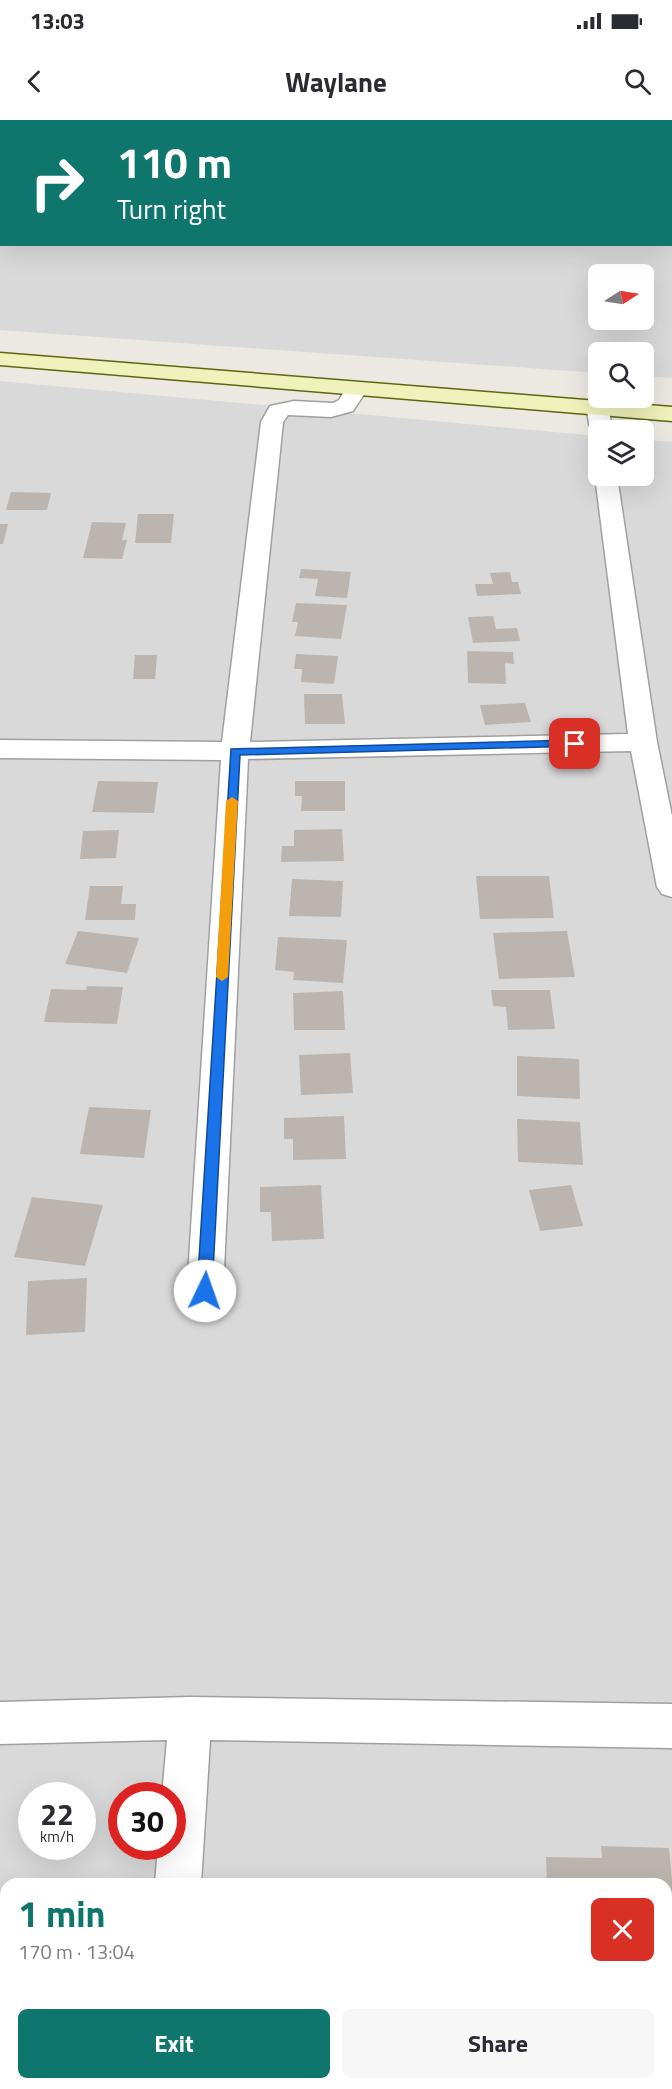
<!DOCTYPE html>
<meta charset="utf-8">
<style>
:root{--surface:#fff;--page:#f7f7f7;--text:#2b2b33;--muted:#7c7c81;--accent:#0f766e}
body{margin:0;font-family:"Titillium Web",sans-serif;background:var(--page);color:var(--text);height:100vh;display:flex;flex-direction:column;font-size:22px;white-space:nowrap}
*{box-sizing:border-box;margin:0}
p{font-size:20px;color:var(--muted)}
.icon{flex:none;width:33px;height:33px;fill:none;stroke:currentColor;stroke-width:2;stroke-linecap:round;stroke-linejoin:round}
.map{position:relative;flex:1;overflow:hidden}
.drawer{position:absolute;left:0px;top:1758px;width:672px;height:212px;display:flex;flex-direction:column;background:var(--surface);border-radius:18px 18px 0 0;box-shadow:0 6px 24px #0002}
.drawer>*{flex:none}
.top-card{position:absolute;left:0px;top:0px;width:672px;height:126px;box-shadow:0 6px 24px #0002;background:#0f766e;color:#fff;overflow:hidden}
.needle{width:39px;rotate:78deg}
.tools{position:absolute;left:588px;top:144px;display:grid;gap:12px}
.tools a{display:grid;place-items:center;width:66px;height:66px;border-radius:9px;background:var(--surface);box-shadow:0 6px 24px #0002;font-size:30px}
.speed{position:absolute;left:18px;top:1662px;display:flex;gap:12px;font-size:30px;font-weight:700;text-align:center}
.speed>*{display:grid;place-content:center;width:78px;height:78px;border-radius:50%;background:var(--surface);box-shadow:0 6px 24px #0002;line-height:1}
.speed small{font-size:15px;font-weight:400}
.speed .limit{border:9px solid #d22;background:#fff;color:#111}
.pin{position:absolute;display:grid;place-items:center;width:51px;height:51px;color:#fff;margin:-26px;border-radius:12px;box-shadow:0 3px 9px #0006}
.me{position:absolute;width:66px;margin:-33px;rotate:3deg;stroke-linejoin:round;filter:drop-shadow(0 0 4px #0008)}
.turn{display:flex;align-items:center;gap:21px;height:126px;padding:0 18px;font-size:27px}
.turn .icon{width:78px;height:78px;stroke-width:2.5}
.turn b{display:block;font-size:42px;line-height:51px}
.round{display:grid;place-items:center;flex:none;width:63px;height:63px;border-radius:9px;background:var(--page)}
.head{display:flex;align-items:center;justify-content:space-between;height:102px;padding:0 18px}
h1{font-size:36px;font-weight:700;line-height:45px;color:var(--accent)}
.button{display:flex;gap:12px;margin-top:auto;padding:12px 18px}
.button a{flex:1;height:69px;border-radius:9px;background:var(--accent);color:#fff;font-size:24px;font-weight:700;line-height:69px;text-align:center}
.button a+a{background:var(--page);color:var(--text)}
.status{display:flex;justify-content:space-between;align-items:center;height:42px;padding:0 30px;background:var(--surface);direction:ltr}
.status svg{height:16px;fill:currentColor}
header{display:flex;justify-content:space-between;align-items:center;height:78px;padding:0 18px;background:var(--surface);font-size:27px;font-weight:700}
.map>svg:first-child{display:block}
.residential{fill:#dad9d9;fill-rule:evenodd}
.building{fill:#bcb5af}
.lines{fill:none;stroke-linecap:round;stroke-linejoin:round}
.street-casing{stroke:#a0a0a0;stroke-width:3}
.secondary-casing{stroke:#5c670f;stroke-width:3}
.street{fill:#fff;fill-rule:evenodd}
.secondary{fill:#eff2ba;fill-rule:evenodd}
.route{fill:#1a73e8;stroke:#114b97;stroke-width:1.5}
.slow{fill:#f59e0b}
</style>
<div class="status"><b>13:03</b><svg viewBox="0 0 49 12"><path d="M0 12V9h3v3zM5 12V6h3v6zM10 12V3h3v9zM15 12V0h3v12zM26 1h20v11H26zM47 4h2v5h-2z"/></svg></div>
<header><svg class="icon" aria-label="back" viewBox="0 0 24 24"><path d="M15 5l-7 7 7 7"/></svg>Waylane<svg class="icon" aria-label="search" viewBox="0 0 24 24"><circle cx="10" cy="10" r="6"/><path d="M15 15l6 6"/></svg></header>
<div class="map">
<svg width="672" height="1969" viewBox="0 0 672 1969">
<rect width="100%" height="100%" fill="#ece9e2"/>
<g class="residential">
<path d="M 0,0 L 672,0 L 672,258 L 644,256 L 644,232 L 598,232 L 598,253 L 0,210 ZM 2,2 L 670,2 L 670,124 L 2,124 ZM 598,154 L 644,154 L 644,200 L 598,200 Z"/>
<path d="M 0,261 L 598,316 L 598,356 L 644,356 L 644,320 L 672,322 L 672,1969 L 0,1969 ZM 32,1676 L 82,1676 L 82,1726 L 32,1726 ZM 122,1676 L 172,1676 L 172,1726 L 122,1726 ZM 6,1764 L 666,1764 L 666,1964 L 6,1964 Z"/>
</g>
<g class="building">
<polygon points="11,372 51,373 47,390 6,390"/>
<polygon points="138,394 174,394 171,423 135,423"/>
<polygon points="92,402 126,403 122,420 127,420 122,439 83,438"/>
<polygon points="0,404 8,404 3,424 0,424"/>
<polygon points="301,449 351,452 347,478 315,476 318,459 299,458"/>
<polygon points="510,452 512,462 518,462 521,474 477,476 475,464 493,464 490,453"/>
<polygon points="296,483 347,485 341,519 295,516 298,502 292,502"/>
<polygon points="493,496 496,509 517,508 520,521 473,523 468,497"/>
<polygon points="467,531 513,532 514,544 505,543 506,564 468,563"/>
<polygon points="296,534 338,536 334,564 301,562 302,549 294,549"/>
<polygon points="135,535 157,535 155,559 133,559"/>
<polygon points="304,574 342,574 345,604 305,604"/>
<polygon points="525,583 531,602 485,605 480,585"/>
<polygon points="98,661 158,662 154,693 92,692"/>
<polygon points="295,661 345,661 345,691 301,691 302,676 295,676"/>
<polygon points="342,709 344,741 281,742 282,726 294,726 294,710"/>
<polygon points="119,710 116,738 80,739 83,711"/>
<polygon points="476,756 549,756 554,798 480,799"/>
<polygon points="292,759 343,761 341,797 289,796"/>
<polygon points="90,766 123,766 121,784 136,784 135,800 85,800"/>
<polygon points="78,811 139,818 127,853 65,844"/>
<polygon points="567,811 575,857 499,859 493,813"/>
<polygon points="278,817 347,820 343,863 293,860 294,852 275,850"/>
<polygon points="87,866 123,867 117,904 44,902 51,869 86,870"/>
<polygon points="491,870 550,870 555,909 508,910 506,887 493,886"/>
<polygon points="343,871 345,910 294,910 293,873"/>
<polygon points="350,933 353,973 301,975 299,935"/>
<polygon points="517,936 579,939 580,979 517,976"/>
<polygon points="89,987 151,990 144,1038 80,1034"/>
<polygon points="344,996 346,1039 293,1040 293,1019 284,1019 284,998"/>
<polygon points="517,999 580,1002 583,1045 518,1042"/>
<polygon points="321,1065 324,1119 272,1121 271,1092 260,1092 260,1067"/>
<polygon points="571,1065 583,1106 540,1111 529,1070"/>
<polygon points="32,1077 103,1085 85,1146 14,1137"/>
<polygon points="87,1158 85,1212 26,1215 28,1161"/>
<polygon points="601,1726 669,1728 672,1760 672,1834 666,1833 666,1764 547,1764 546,1737 602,1738"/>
<polygon points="666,1876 672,1876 672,1967 621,1968 620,1964 666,1964"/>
<polygon points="266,1964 309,1964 309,1969 267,1969"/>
</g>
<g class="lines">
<defs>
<g id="street">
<polygon points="0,0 8,2 2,2 2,10"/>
<polygon points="129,0 147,0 129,2"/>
<polygon points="480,0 498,0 480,2"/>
<rect x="670" y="66" width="2" height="10"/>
<polygon points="356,264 364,265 367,270 353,291 331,297 288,295 283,302 250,622 628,614 595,356 598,351 598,356 617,356 657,622 672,696 672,777 662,774 657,767 631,631 248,639 223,1171 218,1182 205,1186 192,1182 187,1171 221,640 0,638 0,620 222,622 261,302 270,286 294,281 333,283 339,280 348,265"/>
<polygon points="598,283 606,285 609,290 612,310 598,310 598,316 593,315 590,310 587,290 590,285"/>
<polygon points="190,1577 672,1584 672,1628 210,1620 201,1764 155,1764 158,1726 172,1726 172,1676 162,1676 167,1620 0,1624 0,1582"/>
<rect x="139" y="1964" width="48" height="5"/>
</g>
<polygon id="secondary" points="0,233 672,287 672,301 0,245"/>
</defs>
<use href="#street" class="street-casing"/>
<use href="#secondary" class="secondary-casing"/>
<use href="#street" class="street"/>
<use href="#secondary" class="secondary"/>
</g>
<polygon class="route" points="575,620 579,621 579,626 240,635 212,1171 210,1175 205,1177 199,1175 197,1171 231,629"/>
<polygon class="slow" points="232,677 238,681 228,857 222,861 216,857 226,681"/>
</svg>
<div class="tools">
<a><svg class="needle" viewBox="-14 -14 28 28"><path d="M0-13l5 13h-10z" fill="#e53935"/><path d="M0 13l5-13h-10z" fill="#7c7c81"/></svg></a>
<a><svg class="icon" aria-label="search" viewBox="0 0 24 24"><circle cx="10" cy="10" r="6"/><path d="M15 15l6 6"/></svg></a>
<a><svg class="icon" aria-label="layers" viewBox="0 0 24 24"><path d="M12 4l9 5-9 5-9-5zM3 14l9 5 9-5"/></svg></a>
</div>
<div class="speed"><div>22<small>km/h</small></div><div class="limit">30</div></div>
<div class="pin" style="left:575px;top:624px;background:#d93025"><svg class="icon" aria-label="arrive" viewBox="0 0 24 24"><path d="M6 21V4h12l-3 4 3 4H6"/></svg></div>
<svg class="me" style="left:205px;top:1171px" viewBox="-20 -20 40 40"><circle r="19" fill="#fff"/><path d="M0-13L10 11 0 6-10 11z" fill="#1a73e8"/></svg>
<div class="top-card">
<div class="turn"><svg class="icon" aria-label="right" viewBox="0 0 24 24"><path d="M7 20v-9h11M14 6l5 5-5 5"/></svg><div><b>110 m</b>Turn right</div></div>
</div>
<section class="drawer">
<div class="head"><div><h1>1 min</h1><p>170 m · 13:04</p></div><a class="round" style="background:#d93025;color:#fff"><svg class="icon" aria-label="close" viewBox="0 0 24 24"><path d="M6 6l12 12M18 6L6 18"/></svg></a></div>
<div class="button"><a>Exit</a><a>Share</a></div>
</section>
</div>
